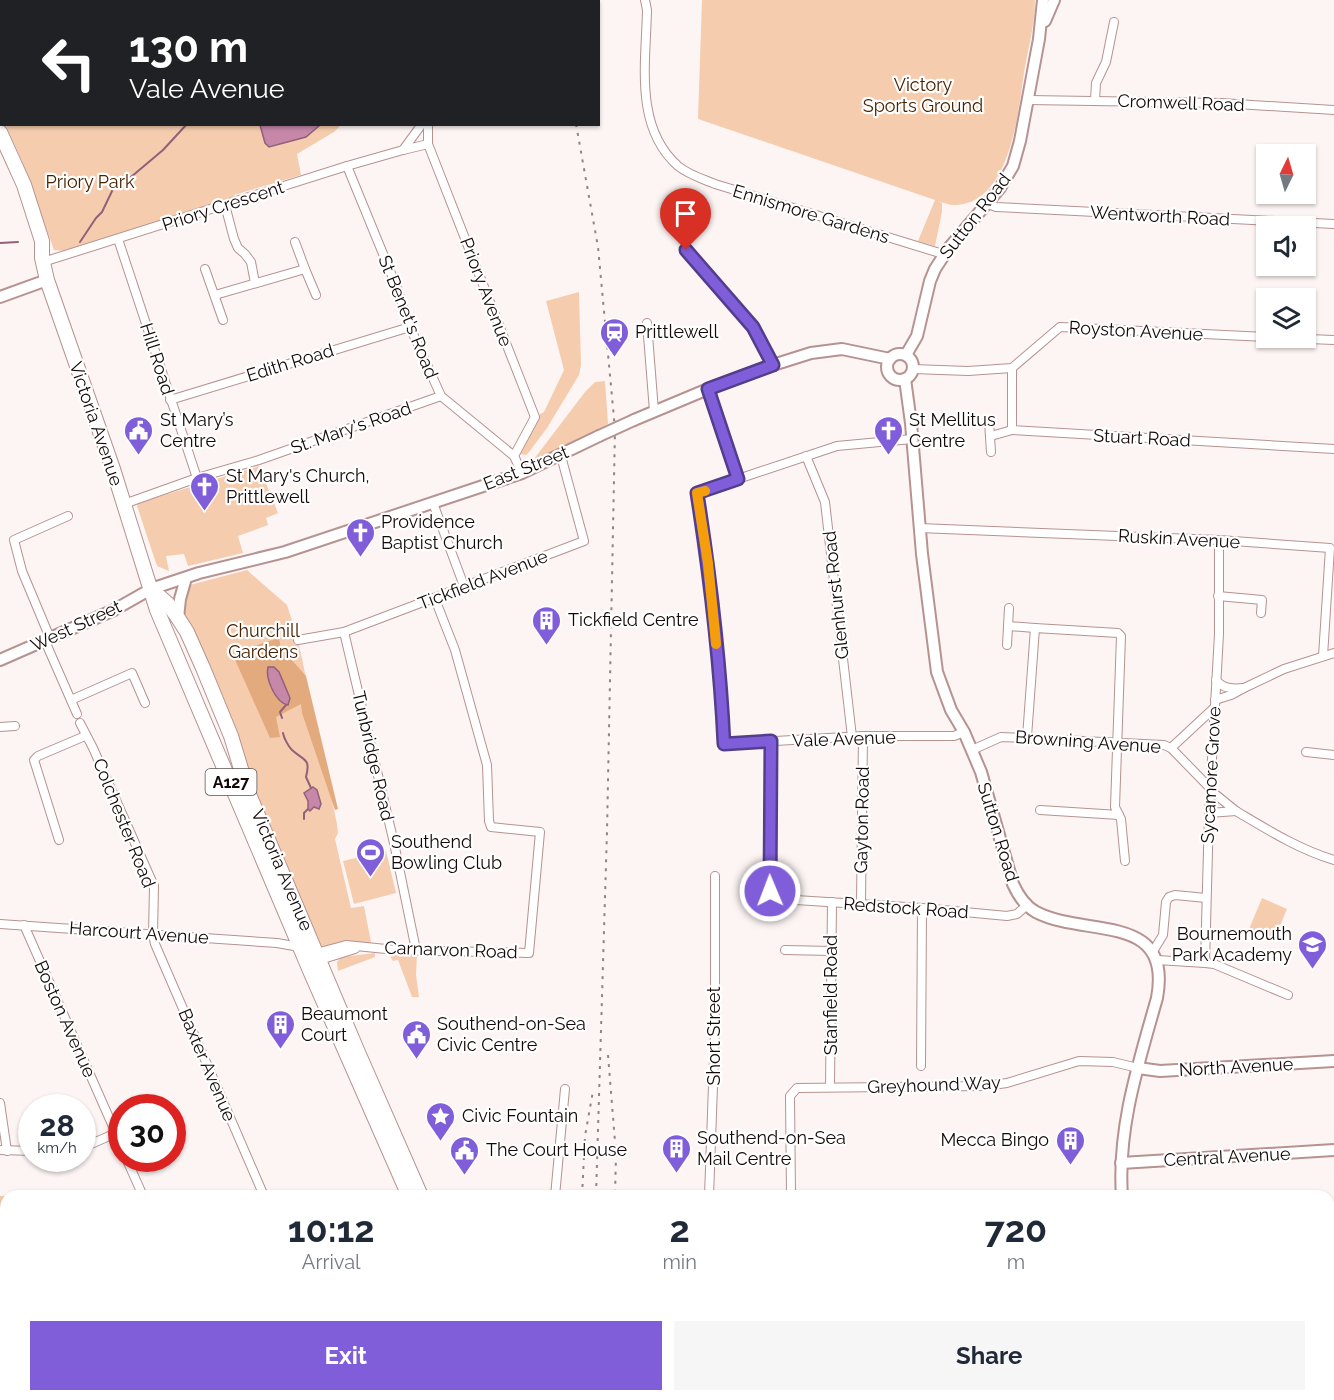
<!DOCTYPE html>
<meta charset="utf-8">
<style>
:root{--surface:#fff;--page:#f6f6f7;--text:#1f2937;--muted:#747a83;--accent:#805ed9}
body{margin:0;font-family:Raleway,sans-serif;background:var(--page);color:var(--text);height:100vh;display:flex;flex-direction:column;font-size:22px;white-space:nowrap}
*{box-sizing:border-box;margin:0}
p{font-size:20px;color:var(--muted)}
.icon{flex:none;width:33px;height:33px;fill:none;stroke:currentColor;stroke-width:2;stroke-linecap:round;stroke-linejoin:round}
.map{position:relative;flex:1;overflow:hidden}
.panel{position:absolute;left:0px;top:1190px;width:1335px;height:212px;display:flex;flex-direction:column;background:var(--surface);border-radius:18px 18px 0 0;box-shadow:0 2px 4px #0004}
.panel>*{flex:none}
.top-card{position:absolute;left:0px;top:0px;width:600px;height:126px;box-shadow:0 2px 4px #0004;background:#202124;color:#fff;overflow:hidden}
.needle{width:39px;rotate:5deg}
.buttons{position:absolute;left:1256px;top:144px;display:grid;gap:12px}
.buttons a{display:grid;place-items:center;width:60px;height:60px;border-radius:0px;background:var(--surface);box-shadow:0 2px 4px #0004;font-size:30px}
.speed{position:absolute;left:18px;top:1094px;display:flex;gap:12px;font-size:30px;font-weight:700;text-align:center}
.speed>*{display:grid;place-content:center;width:78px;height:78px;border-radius:50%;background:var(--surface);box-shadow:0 2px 4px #0004;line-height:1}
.speed small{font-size:15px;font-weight:400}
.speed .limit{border:9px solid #d22;background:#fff;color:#111}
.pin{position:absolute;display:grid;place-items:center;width:51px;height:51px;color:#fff;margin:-62px -26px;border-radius:50% 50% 50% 0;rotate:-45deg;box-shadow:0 0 6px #0007}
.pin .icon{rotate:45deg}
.me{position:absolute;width:66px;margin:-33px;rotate:359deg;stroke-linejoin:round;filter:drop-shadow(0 0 4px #0008)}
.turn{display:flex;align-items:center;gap:21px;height:126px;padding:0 30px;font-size:27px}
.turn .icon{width:78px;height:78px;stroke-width:2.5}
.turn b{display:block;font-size:42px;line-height:51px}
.eta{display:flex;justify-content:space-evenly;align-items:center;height:102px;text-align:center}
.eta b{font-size:36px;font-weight:700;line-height:42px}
.primary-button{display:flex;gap:12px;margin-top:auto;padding:12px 30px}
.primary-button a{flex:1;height:69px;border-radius:0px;background:var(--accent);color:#fff;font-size:24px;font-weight:700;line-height:69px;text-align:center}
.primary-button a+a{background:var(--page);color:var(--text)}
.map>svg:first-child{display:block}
.green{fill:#f5cdae}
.forest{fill:#e3aa7e}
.water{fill:#c687a9;stroke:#906178;stroke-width:1.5}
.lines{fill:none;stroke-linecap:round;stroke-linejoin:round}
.stream{stroke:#906178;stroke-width:2}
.street-casing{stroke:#b69290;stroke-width:10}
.secondary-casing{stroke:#b69290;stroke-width:14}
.highway-casing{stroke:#b69290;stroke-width:16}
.street{stroke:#fff;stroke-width:8}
.secondary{stroke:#fff;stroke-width:10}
.highway{stroke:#fff;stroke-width:14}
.rail{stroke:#8e8584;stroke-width:2;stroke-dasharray:3 6;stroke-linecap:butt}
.secondary-bridge-casing{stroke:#b69290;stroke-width:14;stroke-linecap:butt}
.secondary-bridge{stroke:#fff;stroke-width:10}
.route-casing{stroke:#533d8d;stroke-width:15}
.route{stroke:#805ed9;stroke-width:10}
.slow{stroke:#f59e0b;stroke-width:10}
.labels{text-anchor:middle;stroke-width:4.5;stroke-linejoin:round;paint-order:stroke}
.shield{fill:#fff;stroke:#5a5251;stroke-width:1.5}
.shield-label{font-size:16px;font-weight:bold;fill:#130807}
.park-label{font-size:18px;fill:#452100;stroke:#fff}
.street-label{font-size:18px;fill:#130807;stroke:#fff}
.poi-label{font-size:18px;fill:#130807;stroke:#fff;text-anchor:start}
</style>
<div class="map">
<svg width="1334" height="1400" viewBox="0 0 1334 1400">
<rect width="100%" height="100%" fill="#fdf5f4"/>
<g class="green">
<polygon points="8,0 442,0 8,2"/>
<path d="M 702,0 L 1035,0 C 1035,24 1028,49 1024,73 C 1018,113 1010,208 951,205 C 947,204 941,202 938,201 L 942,203 L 942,212 L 935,246 L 918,241 L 935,200 L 698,119 Z"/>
<polygon points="10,124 341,125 334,132 297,154 301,175 234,195 235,198 84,246 85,244 64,251 54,250 22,161 6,126"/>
<polygon points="579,292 581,365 579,375 547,428 529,452 526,455 520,454 520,450 535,417 544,412 564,370 546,301"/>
<polygon points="605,381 608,424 531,463 585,392 595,382"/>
<polygon points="259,466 278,513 266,518 268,525 238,536 243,553 188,566 184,554 166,556 169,571 157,566 137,506 138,503"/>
<polygon points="247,570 287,605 298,640 337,824 338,833 335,839 351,908 364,906 372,947 316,953 178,618 186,586"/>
<polygon points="386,851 396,893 354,904 343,861"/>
<polygon points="1262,898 1287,909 1274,940 1249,929"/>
<polygon points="375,953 375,957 338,971 337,962 341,957"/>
<polygon points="388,953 417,954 416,975 419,997 412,997 398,960 393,961"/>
<rect x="0" y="1196" width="6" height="133"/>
</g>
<polygon class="forest" points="279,638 281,648 306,676 338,809 335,810 302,713 301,704 276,717 280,737 270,738 232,653"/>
<g class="water">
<polygon points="260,125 320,125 306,137 269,147 265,143"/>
<path d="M 268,667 L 274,667 L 279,672 L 290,698 L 288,705 C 276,703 265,679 268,667 Z"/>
<polygon points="313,787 317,790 321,804 319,809 314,807 310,811 308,809 308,801 304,793"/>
</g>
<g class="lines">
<g class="stream">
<polyline points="302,0 304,2"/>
<polyline points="275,2 276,0"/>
<polyline points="348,2 349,0"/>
<polyline points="80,242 96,218 102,212 114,187 131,177 163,150 187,124"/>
<polyline points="0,243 18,242"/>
<polyline points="282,718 280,712 286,705"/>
<path d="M 283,733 C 284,738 288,746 292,750 C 304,761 311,758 306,777 L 311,788"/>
<polyline points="304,819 304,813 308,809"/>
</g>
<defs>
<g id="street">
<path d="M 645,0 L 647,10 C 646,63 634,127 678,166 C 689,175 703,179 715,184 L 943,254"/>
<polyline points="450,2 451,0"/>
<polyline points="464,2 465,0"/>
<polyline points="1028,100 1221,103 1334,110"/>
<polyline points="1095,100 1096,83 1106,62 1114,22"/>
<polyline points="428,124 428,144 535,417 514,456"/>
<polyline points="403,150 428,144"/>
<polyline points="347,166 397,288 410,327 441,396 514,456 522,473"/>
<polyline points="987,204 996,207 1334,224"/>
<polyline points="225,205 234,239 238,248 245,254 251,262 255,283"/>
<polyline points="118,239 197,478"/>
<polyline points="686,250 754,327 773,365"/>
<polyline points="43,262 347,166 403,150 422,124"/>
<polyline points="205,269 223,320"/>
<polyline points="305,269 316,295"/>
<polyline points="215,295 305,269 295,242"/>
<polyline points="647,323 654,411"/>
<polyline points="1283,338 1334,340"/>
<polyline points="1012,368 1012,430 1334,449"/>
<polyline points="913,369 968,371 1012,368 1060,327 1266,337"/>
<polyline points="708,389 738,479 837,446 912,439"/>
<polyline points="170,400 410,327"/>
<polyline points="989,422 991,452"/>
<polyline points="991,436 1012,430"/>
<polyline points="806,456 825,502 852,737"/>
<path d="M 738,479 L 697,493 C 710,576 720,660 724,744 L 863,736 L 954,736 L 964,732"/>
<polyline points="433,503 464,586"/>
<polyline points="124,504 197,478 259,460 441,396"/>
<polyline points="919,528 1219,540 1330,548 1323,656"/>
<polyline points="1218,596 1262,600 1261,613"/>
<polyline points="1008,626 1035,628"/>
<polyline points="344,632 394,843 416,950"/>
<polyline points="50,638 22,571 14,540 68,516"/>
<polyline points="298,640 344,632 584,541 561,456"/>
<polyline points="45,641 77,714"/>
<polyline points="1007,645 1009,608"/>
<polyline points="1244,688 1284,669 1334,653"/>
<polyline points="71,700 132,673 145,703"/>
<path d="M 1215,700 L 1231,695 L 1244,688 C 1233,689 1223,689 1216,680"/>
<polyline points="80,723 93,748 154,886 153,934 155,944 264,1196"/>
<polyline points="0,727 15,726"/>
<polyline points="1027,737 1035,628 1118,633 1121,636 1115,807 1119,815 1040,810"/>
<path d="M 771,741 L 770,885 C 770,893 773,896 780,899 L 922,908 L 1007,916 L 1017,914 L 1027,905"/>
<polyline points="1171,748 1210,788"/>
<polyline points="972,750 1001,737 1164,745 1171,748 1214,708"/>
<polyline points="1306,752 1334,755"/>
<path d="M 1236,811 C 1268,830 1298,849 1334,860"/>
<polyline points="1209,813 1236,811 1210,790"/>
<polyline points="1119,815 1121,819 1125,861"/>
<polyline points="59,840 34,760 38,756 85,736"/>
<polyline points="861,903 863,736"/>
<polyline points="0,924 277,943 294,946 300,949"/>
<polyline points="24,925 122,1147"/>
<polyline points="785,950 831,951"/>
<polyline points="316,953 346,945 396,950 529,953 540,832 491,827 489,821 487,765 455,650 435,599"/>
<polyline points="1152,953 1163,935 1166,902 1169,897 1175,895 1206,898"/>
<polyline points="320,960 355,949"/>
<polyline points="1157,960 1205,963 1209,813 1219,634 1219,540"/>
<polyline points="1205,963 1214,964 1288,995"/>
<polyline points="921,1066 922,908"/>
<polyline points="830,1087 832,902"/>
<polyline points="0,1103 7,1151"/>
<polyline points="82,1148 116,1133"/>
<polyline points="0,1150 32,1151"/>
<polyline points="126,1158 143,1196"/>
<polyline points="555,1196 565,1089"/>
<polyline points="709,1196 715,1030 715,876"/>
<polyline points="791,1196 790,1096 797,1088 985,1086 1007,1083 1079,1061 1113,1062 1138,1068"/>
<polyline points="1329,1241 1334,1241"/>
<polyline points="1329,1338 1334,1338"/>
<polyline points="212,1395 214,1400"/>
<polyline points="348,1395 350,1400"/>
<polyline points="743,1395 744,1400"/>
<polyline points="754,1395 755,1400"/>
<polyline points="1058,1400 1142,1400"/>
</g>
<g id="secondary">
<polyline points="1045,21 1054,0"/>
<polyline points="0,297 47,280"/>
<circle cx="900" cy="367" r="13"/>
<polyline points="906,355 917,336 930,281 935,269 948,249 1000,188 1013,166 1020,141 1039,39 1043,0"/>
<path d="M 905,379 L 911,423 L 922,554 L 937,672 L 951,710 L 964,732 L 981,772 L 1013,884 C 1018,895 1025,906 1036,912 C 1085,938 1173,911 1157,998 C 1139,1062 1117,1128 1122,1196"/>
<polyline points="634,420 708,389 773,365 811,353 842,349 890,359"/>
<polyline points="178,618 180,599 186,578"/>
<polyline points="0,660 114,610 151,589 199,573 285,552 522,473 599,436"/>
<polyline points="1138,1068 1160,1071 1334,1061"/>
<polyline points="1121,1163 1334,1150"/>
<polyline points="1142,1395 1142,1400"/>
</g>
<g id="highway">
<polyline points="0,132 24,185 42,241 42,258 47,280 113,469 157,610 311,973 409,1196"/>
<polyline points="151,589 168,604 178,618 187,632 203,668 231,736 248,792 357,1050 421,1196"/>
<polyline points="494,1395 496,1400"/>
<polyline points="507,1395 509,1400"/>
</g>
</defs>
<use href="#street" class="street-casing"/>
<use href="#secondary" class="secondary-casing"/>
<use href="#highway" class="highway-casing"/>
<use href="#street" class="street"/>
<use href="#secondary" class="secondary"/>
<use href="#highway" class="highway"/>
<g class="rail">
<polyline points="551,0 551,2"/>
<polyline points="576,124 598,247 615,429 607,831 596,1196"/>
<polyline points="608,1055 616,1154 615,1196"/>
<polyline points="582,1196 585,1136 593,1091"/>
<polyline points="575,1400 575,1395"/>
<polyline points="594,1400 594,1395"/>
<polyline points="609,1400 610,1395"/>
</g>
<defs>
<polyline id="secondary-bridge" points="599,436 634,420"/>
</defs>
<use href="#secondary-bridge" class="secondary-bridge-casing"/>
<use href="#secondary-bridge" class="secondary-bridge"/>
</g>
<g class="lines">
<defs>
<path id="route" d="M 686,250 L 753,327 L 773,365 L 708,389 L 738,479 L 697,493 C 710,576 720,660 724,744 L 771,741 L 770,891"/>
</defs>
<use href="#route" class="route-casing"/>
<use href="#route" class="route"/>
<polyline class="slow" points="705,491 697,493 708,563 716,644"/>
</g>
<defs>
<symbol id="station-pin" viewBox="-11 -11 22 30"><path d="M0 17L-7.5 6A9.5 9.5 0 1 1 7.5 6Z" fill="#805ed9" stroke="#fff"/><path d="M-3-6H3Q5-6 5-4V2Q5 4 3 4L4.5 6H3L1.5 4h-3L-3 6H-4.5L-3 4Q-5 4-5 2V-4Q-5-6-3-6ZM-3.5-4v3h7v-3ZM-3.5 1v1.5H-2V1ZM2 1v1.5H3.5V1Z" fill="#fff"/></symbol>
<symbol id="civic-pin" viewBox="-11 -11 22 30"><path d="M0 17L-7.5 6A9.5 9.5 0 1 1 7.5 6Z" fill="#805ed9" stroke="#fff"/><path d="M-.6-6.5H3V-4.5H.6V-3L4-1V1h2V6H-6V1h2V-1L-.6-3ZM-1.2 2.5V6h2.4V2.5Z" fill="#fff"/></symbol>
<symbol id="church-pin" viewBox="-11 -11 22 30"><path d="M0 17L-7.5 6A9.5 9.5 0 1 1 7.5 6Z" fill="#805ed9" stroke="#fff"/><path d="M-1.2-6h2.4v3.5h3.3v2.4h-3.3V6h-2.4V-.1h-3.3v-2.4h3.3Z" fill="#fff"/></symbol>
<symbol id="building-pin" viewBox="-11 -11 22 30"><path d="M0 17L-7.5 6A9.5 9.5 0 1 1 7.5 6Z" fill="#805ed9" stroke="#fff"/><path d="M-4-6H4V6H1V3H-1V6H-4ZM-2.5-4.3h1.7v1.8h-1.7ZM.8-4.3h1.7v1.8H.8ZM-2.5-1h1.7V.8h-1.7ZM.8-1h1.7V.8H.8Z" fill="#fff"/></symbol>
<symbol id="stadium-pin" viewBox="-11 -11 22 30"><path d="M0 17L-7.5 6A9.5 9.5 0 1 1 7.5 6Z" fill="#805ed9" stroke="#fff"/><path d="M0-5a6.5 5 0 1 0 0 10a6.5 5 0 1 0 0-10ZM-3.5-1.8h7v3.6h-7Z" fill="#fff"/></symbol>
<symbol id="school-pin" viewBox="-11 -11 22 30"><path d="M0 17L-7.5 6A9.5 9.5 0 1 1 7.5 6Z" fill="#805ed9" stroke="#fff"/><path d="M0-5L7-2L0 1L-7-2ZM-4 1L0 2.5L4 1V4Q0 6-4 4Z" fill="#fff"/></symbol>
<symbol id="sight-pin" viewBox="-11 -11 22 30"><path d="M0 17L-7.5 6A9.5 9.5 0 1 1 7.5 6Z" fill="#805ed9" stroke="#fff"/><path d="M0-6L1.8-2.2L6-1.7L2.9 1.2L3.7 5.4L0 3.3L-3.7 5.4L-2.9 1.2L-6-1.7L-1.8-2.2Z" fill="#fff"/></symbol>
</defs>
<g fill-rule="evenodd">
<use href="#station-pin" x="598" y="316" width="33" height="45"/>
<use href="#civic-pin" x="122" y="414" width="33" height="45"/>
<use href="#church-pin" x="872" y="414" width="33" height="45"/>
<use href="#church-pin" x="188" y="470" width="33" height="45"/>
<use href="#church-pin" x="344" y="516" width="33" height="45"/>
<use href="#building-pin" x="530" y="604" width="33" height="45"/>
<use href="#stadium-pin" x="354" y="836" width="33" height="45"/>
<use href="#school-pin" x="1296" y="928" width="33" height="45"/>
<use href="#building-pin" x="264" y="1008" width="33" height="45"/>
<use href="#civic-pin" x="400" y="1018" width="33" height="45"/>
<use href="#sight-pin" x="424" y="1100" width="33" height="45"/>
<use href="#building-pin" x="1054" y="1124" width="33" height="45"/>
<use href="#building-pin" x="660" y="1132" width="33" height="45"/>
<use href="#civic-pin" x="448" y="1134" width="33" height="45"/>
</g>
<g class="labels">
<rect class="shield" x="205.5" y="769" width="51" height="26" rx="4.5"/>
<g class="shield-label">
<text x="231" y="788">A127</text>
</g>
<g class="park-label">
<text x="923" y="91">Victory<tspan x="923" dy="21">Sports Ground</tspan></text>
<text x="90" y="188">Priory Park</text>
<text x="263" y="637">Churchill<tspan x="263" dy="21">Gardens</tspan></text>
</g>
<g class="street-label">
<text transform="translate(1181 103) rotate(2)" y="6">Cromwell Road</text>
<text transform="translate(223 206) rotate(-18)" y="6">Priory Crescent</text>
<text transform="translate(811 214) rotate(17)" y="6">Ennismore Gardens</text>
<text transform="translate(975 216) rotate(-52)" y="6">Sutton Road</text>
<text transform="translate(1160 216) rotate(3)" y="6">Wentworth Road</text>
<text transform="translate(486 292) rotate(69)" y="6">Priory Avenue</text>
<text transform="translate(408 317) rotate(68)" y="6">St Benet's Road</text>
<text transform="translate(1136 331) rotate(3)" y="6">Royston Avenue</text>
<text transform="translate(157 359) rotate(72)" y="6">Hill Road</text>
<text transform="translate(290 363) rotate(-17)" y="6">Edith Road</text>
<text transform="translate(96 424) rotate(71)" y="6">Victoria Avenue</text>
<text transform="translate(351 428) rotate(-19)" y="6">St. Mary's Road</text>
<text transform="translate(1142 438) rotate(3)" y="6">Stuart Road</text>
<text transform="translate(526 468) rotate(-22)" y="6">East Street</text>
<text transform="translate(1179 539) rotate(3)" y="6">Ruskin Avenue</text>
<text transform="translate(483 580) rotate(-21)" y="6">Tickfield Avenue</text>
<text transform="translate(836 595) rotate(-96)" y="6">Glenhurst Road</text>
<text transform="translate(76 626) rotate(-25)" y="6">West Street</text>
<text transform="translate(844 739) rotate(-2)" y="6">Vale Avenue</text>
<text transform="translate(1088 742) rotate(4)" y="6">Browning Avenue</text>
<text transform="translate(373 756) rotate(77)" y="6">Tunbridge Road</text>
<text transform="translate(1211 775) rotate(-87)" y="6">Sycamore Grove</text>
<text transform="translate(862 820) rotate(-89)" y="6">Gayton Road</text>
<text transform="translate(124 823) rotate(68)" y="6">Colchester Road</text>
<text transform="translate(998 832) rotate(73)" y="6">Sutton Road</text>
<text transform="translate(282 870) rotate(67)" y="6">Victoria Avenue</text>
<text transform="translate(906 908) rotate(4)" y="6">Redstock Road</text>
<text transform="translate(139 933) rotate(4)" y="6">Harcourt Avenue</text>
<text transform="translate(451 950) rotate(2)" y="6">Carnarvon Road</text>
<text transform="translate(831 995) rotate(-90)" y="6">Stanfield Road</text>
<text transform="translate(65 1019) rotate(66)" y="6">Boston Avenue</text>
<text transform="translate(714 1036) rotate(-90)" y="6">Short Street</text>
<text transform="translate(207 1065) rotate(67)" y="6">Baxter Avenue</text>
<text transform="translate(1236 1067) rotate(-3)" y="6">North Avenue</text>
<text transform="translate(934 1085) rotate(-2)" y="6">Greyhound Way</text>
<text transform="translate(1227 1157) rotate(-3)" y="6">Central Avenue</text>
</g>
<g class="poi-label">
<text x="635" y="338">Prittlewell</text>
<text x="160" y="426">St Mary’s<tspan x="160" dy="21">Centre</tspan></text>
<text x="909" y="426">St Mellitus<tspan x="909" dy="21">Centre</tspan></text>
<text x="226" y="482">St Mary's Church,<tspan x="226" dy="21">Prittlewell</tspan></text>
<text x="381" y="528">Providence<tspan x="381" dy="21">Baptist Church</tspan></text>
<text x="568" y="626">Tickfield Centre</text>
<text x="391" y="848">Southend<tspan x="391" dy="21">Bowling Club</tspan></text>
<text x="1292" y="940" text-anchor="end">Bournemouth<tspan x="1292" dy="21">Park Academy</tspan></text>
<text x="301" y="1020">Beaumont<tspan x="301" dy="21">Court</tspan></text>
<text x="437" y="1030">Southend-on-Sea<tspan x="437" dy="21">Civic Centre</tspan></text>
<text x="462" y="1122">Civic Fountain</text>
<text x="697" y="1144">Southend-on-Sea<tspan x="697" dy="21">Mail Centre</tspan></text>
<text x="1049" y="1146" text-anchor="end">Mecca Bingo</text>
<text x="486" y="1156">The Court House</text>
</g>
</g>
</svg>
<div class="buttons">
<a><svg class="needle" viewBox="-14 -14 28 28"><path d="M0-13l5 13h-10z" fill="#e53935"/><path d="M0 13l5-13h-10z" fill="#747a83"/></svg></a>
<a><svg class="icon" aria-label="sound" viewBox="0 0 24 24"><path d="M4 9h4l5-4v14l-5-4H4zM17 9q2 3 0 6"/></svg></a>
<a><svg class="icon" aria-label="layers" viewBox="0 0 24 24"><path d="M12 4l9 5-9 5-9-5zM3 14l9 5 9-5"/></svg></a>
</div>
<div class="speed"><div>28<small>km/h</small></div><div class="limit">30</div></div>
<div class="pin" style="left:686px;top:250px;background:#d93025"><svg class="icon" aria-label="arrive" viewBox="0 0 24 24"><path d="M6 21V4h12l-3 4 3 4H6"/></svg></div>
<svg class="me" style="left:770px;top:891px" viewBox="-20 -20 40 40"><circle r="17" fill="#805ed9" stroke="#fff" stroke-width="3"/><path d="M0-11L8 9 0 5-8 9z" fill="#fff"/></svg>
<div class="top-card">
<div class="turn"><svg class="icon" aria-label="left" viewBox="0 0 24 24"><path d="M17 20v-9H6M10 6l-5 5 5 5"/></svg><div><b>130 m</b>Vale Avenue</div></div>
</div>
<section class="panel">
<div class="eta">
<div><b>10:12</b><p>Arrival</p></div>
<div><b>2</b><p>min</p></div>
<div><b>720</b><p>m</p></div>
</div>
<div class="primary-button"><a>Exit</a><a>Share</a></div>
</section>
</div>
